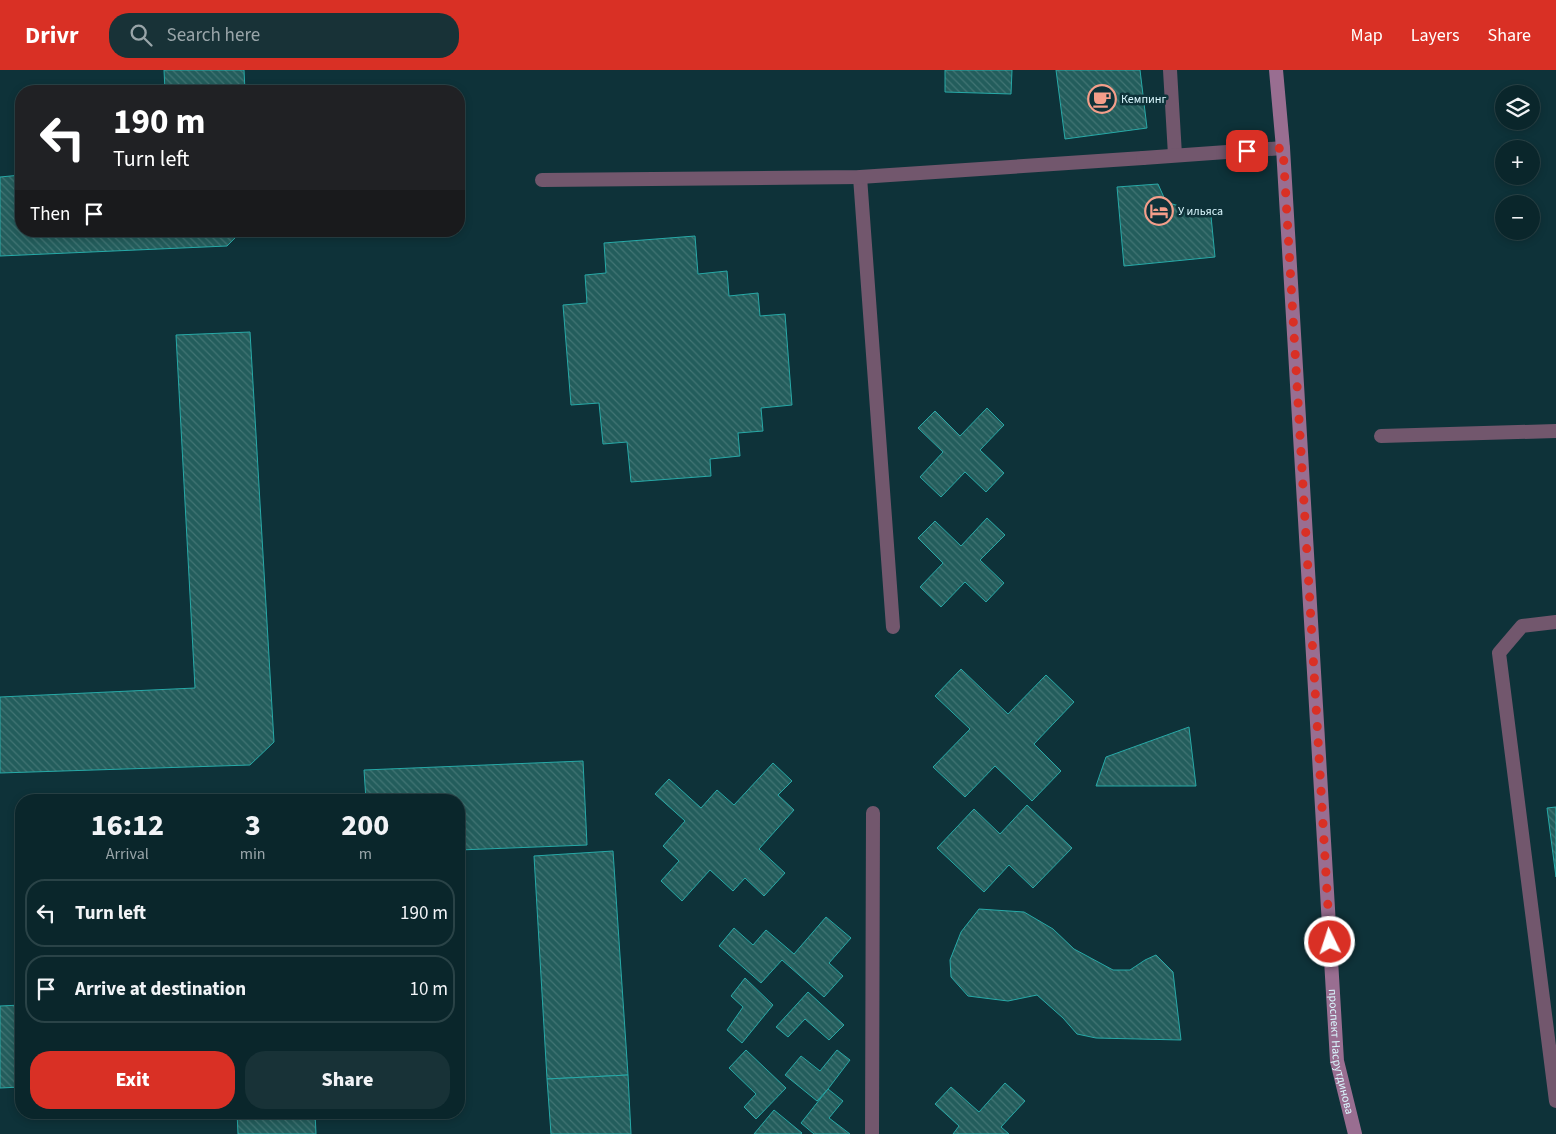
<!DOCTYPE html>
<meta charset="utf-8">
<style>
:root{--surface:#0a262b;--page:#183237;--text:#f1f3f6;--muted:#99a5a9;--line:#2a4347;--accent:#d93025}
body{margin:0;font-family:"Source Sans 3",sans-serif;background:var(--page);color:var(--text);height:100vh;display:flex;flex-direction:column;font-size:19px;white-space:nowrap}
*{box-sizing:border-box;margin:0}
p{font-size:16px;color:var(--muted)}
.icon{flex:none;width:28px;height:28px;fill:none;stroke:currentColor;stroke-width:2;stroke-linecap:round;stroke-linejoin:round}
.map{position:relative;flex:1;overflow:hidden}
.side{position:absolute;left:15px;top:724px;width:450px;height:325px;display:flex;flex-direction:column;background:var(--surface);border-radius:20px;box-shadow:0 2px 8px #0003,0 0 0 1px var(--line)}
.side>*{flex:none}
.banner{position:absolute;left:15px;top:15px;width:450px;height:152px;border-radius:20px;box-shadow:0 2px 8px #0003,0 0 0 1px var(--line);background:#202124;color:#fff;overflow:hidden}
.buttons{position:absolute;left:1495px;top:15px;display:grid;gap:10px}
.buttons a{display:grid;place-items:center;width:45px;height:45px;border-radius:50%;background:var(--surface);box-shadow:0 2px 8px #0003,0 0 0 1px var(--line);font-size:25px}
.pin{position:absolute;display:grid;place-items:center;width:42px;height:42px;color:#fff;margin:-21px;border-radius:10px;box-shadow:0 2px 8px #0006}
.me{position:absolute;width:55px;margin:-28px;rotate:356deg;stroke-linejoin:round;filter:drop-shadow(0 0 4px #0008)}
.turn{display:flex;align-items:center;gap:18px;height:105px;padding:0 15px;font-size:22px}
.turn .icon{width:65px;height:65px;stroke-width:2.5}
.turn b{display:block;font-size:35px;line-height:42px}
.then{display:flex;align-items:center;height:48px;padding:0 15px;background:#0003;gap:10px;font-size:19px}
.eta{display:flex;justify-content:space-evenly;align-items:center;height:85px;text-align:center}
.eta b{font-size:30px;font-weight:800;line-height:35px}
.cta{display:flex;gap:10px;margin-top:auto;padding:10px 15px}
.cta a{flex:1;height:58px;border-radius:20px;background:var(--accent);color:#fff;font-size:20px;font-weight:800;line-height:58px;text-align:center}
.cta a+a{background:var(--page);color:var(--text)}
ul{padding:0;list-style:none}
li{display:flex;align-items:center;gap:15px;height:68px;margin:0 10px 8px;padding:0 5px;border:2px solid var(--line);border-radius:20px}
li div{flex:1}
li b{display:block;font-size:19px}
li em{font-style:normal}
header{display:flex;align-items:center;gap:30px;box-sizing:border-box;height:70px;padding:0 25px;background:var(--accent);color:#fff}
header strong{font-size:24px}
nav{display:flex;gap:28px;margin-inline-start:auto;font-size:18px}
.search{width:350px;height:45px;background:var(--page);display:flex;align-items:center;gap:12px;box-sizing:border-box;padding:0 18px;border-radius:20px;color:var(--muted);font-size:19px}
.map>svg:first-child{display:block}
.building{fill:url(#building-back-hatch);stroke:#27a9a7}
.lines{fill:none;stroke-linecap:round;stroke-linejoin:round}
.service{stroke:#72576d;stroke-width:14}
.minor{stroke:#72576d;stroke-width:14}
.secondary{stroke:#996e91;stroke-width:14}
.route{stroke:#d93025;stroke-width:9;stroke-dasharray:0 16.2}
.labels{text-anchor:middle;stroke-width:5;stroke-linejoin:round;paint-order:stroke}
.poi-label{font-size:12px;fill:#daf7fe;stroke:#0e3239;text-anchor:start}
.street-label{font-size:12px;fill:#daf7fe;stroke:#0e3239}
</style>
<header>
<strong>Drivr</strong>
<div class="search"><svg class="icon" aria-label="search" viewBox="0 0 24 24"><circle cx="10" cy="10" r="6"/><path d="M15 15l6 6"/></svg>Search here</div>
<nav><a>Map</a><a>Layers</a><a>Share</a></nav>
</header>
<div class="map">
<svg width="1556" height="1064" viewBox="0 0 1556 1064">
<defs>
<pattern id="building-back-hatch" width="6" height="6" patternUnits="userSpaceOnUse" patternTransform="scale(1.25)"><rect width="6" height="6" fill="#235d5c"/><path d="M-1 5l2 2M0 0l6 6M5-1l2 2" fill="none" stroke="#427574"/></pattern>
</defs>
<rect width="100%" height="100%" fill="#0e3239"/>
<g class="building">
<polygon points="164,0 244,0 245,21 165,21"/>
<polygon points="945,0 1012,0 1011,24 945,22"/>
<polygon points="1056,0 1140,0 1147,58 1065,69"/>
<polygon points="21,105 21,161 242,161 227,176 0,186 0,107"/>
<polygon points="1158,114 1166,132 1211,146 1215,187 1124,196 1117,117"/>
<polygon points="695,166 698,204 727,201 729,226 758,223 760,246 785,244 792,335 761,338 763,361 738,363 740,386 710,389 711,406 631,412 627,372 603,374 599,333 571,335 563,235 587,233 585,205 606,203 604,173"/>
<polygon points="250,262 274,672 250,695 0,703 0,627 195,618 176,265"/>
<polygon points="987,338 1004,355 980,380 1004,403 986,422 965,402 941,427 920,407 943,382 918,358 935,341 960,366"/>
<polygon points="987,448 1005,465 980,490 1004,513 986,532 965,512 941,537 920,517 943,493 918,468 935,451 961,476"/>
<polygon points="961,599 1008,644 1046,605 1074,632 1034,674 1061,701 1032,731 995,696 965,727 933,697 970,659 935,626"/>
<polygon points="1189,657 1196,716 1096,716 1106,687"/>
<polygon points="583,691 587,775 459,780 459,730 366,730 364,700"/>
<polygon points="773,693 792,711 778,725 794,740 759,779 785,803 764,826 745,808 733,821 710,800 682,831 661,811 679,791 663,776 685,751 655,724 669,709 701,738 717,720 734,735"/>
<polygon points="1027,735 1072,778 1033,818 1009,795 984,822 937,778 974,739 1000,764"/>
<polygon points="1556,737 1556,807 1547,738"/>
<polygon points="613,781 628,1005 547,1009 534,786"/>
<polygon points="979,839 1024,842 1053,859 1074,879 1113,900 1130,900 1145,890 1156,885 1173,902 1181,970 1096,968 1077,964 1063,948 1037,925 1008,931 968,926 951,907 950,890 961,862"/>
<polygon points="826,847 851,868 829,893 843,906 824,927 782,890 761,913 719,876 734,858 753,875 766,860 794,884"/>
<polygon points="745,908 773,935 742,973 727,960 743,937 731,926"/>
<polygon points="808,922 844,955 829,970 805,949 788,967 776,957"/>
<polygon points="21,935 21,1017 0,1018 0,936"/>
<polygon points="746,980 786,1018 756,1049 744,1037 756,1024 729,998"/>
<polygon points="837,980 850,990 828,1019 817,1031 785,1005 801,986 820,1001"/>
<polygon points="628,1005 631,1064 551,1064 547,1009"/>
<polygon points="1005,1013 1025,1031 1001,1057 1009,1064 953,1064 959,1056 935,1034 951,1017 979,1042"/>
<polygon points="828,1019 843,1031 829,1048 850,1064 814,1064 801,1053"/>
<polygon points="774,1040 802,1063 801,1064 754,1064"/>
<polygon points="237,1042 315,1042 316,1064 238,1064"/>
</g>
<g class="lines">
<g class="service">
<polyline points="1170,0 1175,85"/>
<polyline points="860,107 893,557"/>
<polyline points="542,110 860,107 1143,88"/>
<polyline points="1381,366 1556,361"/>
</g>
<g class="minor">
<polyline points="1143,88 1283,78"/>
<polyline points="1556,552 1522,556 1499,583 1556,1031"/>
<polyline points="872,1064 873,743"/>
</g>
<path class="secondary" id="s1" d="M 1276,0 L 1283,78 L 1337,991 L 1355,1064"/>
</g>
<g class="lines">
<polyline class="route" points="1247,81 1283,78 1330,872"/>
</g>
<defs>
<symbol id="cafe-ring" viewBox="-11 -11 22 22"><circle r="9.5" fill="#0e3239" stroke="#f49e8a" stroke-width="1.5"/><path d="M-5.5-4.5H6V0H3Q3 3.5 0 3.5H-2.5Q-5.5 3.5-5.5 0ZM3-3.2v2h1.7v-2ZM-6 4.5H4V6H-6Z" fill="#f49e8a"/></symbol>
<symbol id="hotel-ring" viewBox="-11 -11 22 22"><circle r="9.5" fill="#0e3239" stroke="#f49e8a" stroke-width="1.5"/><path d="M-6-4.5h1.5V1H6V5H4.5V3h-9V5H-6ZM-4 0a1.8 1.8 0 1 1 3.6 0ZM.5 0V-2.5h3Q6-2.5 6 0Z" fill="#f49e8a"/></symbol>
</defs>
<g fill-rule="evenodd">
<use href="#cafe-ring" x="1086" y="13" width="32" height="32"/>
<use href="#hotel-ring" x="1143" y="125" width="32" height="32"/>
</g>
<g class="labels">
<g class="poi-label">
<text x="1121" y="33">Кемпинг</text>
<text x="1178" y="145">У ильяса</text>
</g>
<g class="street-label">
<text dy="4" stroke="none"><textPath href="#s1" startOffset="984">проспект Насрутдинова</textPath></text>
</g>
</g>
</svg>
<div class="buttons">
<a><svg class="icon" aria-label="layers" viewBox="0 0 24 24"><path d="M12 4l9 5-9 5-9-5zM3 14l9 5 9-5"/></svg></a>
<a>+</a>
<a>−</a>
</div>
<div class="pin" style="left:1247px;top:81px;background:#d93025"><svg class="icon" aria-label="arrive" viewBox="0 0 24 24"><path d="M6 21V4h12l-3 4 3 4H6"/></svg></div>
<svg class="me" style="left:1330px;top:872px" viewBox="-20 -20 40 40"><circle r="17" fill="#d93025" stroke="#fff" stroke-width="3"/><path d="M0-11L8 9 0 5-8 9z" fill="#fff"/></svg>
<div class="banner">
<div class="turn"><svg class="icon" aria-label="left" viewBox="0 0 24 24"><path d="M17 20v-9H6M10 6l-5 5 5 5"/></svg><div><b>190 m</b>Turn left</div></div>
<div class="then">Then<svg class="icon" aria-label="arrive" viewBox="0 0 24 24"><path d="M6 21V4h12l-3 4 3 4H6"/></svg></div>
</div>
<section class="side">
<div class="eta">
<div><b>16:12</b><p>Arrival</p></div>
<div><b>3</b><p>min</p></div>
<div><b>200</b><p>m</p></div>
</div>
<ul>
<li><svg class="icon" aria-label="left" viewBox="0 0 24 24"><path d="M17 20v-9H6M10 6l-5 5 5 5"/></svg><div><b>Turn left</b></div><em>190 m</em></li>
<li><svg class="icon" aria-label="arrive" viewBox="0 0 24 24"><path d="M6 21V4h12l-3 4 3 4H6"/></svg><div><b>Arrive at destination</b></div><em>10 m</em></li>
</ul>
<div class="cta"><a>Exit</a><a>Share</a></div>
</section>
</div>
